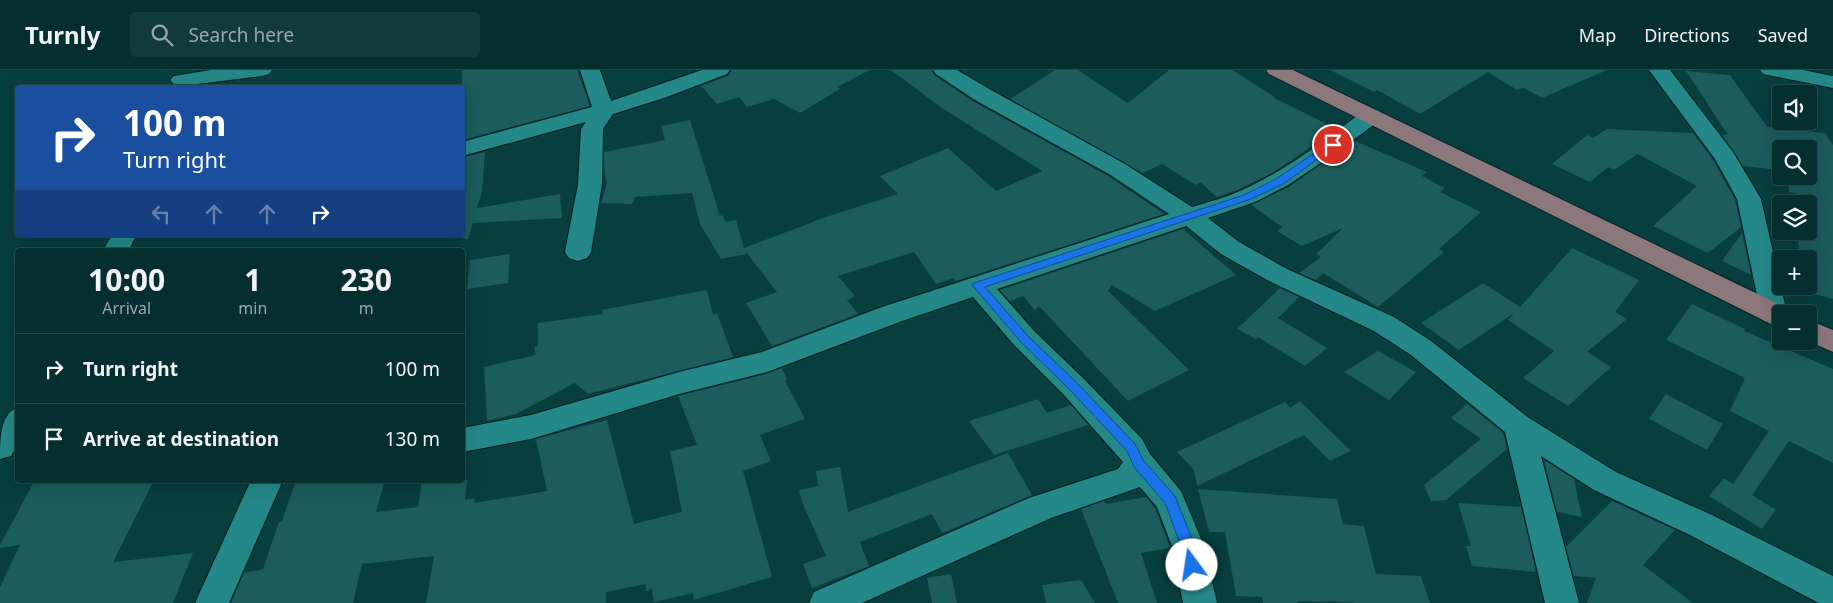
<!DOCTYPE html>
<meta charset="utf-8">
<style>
:root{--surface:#052e2e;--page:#133a3a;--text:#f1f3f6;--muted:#97a8aa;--line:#264a4a}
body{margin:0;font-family:"Noto Sans",sans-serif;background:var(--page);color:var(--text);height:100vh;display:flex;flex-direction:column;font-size:19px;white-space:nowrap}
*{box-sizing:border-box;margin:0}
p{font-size:16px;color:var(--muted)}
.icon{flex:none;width:28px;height:28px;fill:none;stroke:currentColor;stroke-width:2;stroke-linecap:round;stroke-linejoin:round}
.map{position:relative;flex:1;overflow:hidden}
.drawer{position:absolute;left:15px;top:178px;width:450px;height:235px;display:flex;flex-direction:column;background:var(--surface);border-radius:5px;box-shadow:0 5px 20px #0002,0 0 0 1px var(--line)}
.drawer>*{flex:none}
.guide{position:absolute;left:15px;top:15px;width:450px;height:152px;border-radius:5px;box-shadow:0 5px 20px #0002,0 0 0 1px var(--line);background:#1a4fa0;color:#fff;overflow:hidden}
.controls{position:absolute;left:1772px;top:15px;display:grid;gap:10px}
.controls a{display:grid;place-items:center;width:45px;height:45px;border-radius:5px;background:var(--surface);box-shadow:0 5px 20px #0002,0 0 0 1px var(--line);font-size:25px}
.pin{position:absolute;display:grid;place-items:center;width:42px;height:42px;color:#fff;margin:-21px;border:2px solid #fff;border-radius:50%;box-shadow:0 1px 5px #0007}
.me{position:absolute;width:55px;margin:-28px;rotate:346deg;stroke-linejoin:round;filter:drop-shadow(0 0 4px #0008)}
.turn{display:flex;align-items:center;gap:18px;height:105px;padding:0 25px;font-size:22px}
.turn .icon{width:65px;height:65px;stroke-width:2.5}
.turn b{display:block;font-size:35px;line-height:42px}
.lanes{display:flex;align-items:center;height:48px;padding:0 25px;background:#0003;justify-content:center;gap:25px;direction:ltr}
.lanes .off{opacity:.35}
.eta{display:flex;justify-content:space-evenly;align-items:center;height:85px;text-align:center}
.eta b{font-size:30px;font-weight:700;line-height:35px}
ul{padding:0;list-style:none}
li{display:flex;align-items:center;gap:15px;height:70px;padding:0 25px;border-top:1px solid var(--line)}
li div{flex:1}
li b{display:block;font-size:19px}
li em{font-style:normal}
header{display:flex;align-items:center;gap:30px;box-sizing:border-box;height:70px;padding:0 25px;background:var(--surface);border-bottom:1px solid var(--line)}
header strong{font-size:24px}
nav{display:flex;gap:28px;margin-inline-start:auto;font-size:18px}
.search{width:350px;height:45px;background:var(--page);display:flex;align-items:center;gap:12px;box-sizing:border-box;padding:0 18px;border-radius:5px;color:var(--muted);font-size:19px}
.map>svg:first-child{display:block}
.building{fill:#1c5c5c}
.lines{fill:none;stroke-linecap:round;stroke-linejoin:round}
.minor-casing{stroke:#042222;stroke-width:2}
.major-casing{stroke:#042222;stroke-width:2}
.minor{fill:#258888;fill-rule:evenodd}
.major{fill:#8b777c;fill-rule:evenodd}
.route{fill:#1a73e8;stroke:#114b97}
</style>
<header>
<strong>Turnly</strong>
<div class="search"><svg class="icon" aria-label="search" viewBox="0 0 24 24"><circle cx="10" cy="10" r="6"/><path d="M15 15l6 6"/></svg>Search here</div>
<nav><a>Map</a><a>Directions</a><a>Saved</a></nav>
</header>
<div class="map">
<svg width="1833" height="533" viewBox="0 0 1833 533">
<rect width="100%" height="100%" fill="#073e3e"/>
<g class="building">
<polygon points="462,0 577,0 590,36 462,70"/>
<polygon points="732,0 870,0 837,17 840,19 800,43 774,29 747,37 739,27 717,34 701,16 728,6"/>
<polygon points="891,0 931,0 935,6 974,32 1108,106 1164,144 956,211 954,208 936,214 914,182 838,206 855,226 847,230 858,244 772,276 746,233 777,222 746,182 746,184 721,189 700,154 692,123 635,127 632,134 601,133 607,113 604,98 604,82 665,70 661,56 690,50 720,146 723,145 725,152 736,150 744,178 826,147 898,124 880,106 948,78 996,121 1042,101 942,38"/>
<polygon points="1055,0 1078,0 1128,33 1169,0 1232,0 1275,27 1274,28 1337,59 1272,103 1239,119 1217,127 1200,112 1196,115 1162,94 1143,103 1010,29"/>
<polygon points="1330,0 1607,0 1542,28 1524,18 1517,20 1488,2 1420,44 1377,20 1374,22"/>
<polygon points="1686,1 1730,5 1767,57 1825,63 1833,75 1833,229 1803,221 1802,216 1809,216 1809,189 1800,189 1797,161 1809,161 1809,127 1789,122 1788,106 1809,106 1809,79 1781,79 1781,100 1743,96 1722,64 1728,65"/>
<polygon points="1607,59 1693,63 1713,90 1735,130 1741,157 1708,183 1653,156 1697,116 1638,84 1614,100 1608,97 1590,112 1552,94 1587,65 1593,68"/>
<polygon points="1355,71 1427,102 1422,106 1445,118 1440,122 1481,142 1439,179 1444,182 1378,237 1323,203 1316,210 1299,203 1321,187 1316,184 1343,158 1302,176 1277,161 1282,157 1251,135 1289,117"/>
<polygon points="485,82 482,122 477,138 560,124 562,148 473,153 468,169 462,168 462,88"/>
<polygon points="1183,159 1236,205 1155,241 1112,215 1108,221 1189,300 1128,331 1039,236 1035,240 1023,226 1010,231 1000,220"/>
<polygon points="1742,163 1751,205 1722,191"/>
<polygon points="1572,178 1639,210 1615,242 1627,249 1587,282 1611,297 1568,336 1523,308 1554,281 1508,250 1514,243 1459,280 1421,253 1483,213 1520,237"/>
<polygon points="510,184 508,213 467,219 470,190"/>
<polygon points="1280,218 1299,227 1278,248 1327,278 1305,296 1258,267 1256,269 1237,259"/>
<polygon points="707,220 713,245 717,243 733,287 588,324 575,313 516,344 487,351 484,297 536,285 534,277 538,276 538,253 603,244 602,240"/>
<polygon points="1692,234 1745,259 1744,261 1833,299 1833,393 1789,371 1752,425 1776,440 1762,459 1709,426 1724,408 1733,414 1769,361 1730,341 1745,308 1666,270"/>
<polygon points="1378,281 1416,302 1389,330 1344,302"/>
<polygon points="782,298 787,310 785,311 805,349 760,365 771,391 743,401 772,507 694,530 693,523 654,532 652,519 646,521 646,514 606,522 606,533 426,533 434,486 362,494 353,533 231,533 244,503 263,499 279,452 282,451 296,410 385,410 376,442 418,437 422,410 467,410 465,430 475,428 474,433 547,421 536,369 607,350 634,454 682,442 670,381 697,375 678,326 767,304"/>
<polygon points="1666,324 1723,354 1707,380 1649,349"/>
<polygon points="1038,329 1047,343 1071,335 1088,355 994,385 969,351"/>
<polygon points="1300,331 1351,381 1330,391 1304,365 1197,416 1194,400 1177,382 1285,332 1290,338"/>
<polygon points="1467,334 1503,363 1507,379 1446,430 1431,431 1424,415 1481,369 1451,348"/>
<polygon points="1008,383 1032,425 942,463 932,444 860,472 869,496 812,518 803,494 826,486 802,432 799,420 818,416 816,401 840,397 848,442"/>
<polygon points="1544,390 1574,409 1582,447 1557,442"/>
<polygon points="35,410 154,410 113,492 193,483 173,533 0,533 0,517 20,475 0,478 0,475"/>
<polygon points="1198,419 1337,429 1343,454 1364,456 1376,504 1421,506 1430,533 1355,533 1328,531 1329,532 1298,531 1298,533 1263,533 1262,527 1236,526 1225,462 1209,462"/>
<polygon points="1146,427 1155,438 1170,478 1141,483 1157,533 1118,533 1081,439 1104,431 1106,434"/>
<polygon points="1612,431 1675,460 1643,495 1693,533 1587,533 1596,508 1574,506 1566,477"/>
<polygon points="1458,433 1521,437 1536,502 1472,496 1466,476 1471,476"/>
<polygon points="951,504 957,533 932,533 927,508"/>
<polygon points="1081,510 1095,533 1046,533 1042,515"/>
</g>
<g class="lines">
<defs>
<g id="minor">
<polygon points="211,0 272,0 269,4 262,6 181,16 174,14 170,10 174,6"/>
<polygon points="580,0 600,0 611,31 702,0 730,0 727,4 664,28 613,44 603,59 602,114 591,182 587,188 578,191 569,188 565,182 578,114 581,59 586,52 462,86 462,72 592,37"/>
<path d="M 933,0 L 957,0 L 991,20 L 1125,94 L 1192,137 C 1208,132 1225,128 1240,121 C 1285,101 1325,71 1363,41 L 1371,39 L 1379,41 L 1382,46 L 1379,51 L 1334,84 L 1288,115 L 1255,132 L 1208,148 L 1239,172 L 1287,199 L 1394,247 L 1431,271 L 1529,348 L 1616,402 L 1712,445 L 1833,506 L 1833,533 L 1819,533 L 1690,465 L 1594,420 L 1541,386 L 1579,533 L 1545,533 L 1505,362 L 1411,285 L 1374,261 L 1269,211 L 1221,184 L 1186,156 L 997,219 L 1034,261 L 1084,309 L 1142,369 L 1150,384 L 1181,421 L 1204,476 L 1217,533 L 1183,533 L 1172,476 L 1157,437 L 1140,417 L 1051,448 L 862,533 L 809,533 L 814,522 L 1029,428 L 1118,399 L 1123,392 L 1064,325 L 1014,275 L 973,227 L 902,251 L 767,302 L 679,324 L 531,369 L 462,382 L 462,358 L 531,345 L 679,302 L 762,282 L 882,237 L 1169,144 L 1109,104 L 975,30 L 936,4 Z"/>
<polygon points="1649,0 1670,0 1733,82 1761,129 1787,244 1781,244 1781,251 1774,254 1764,251 1761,244 1737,129 1715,89"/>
<polygon points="1760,0 1803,0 1833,6 1833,18 1763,4"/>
<polygon points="112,165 136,165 129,180 103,180"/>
<path d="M 18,337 L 18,374 L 11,386 L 0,389 C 0,368 0,344 18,337 Z"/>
<polygon points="251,410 283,410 229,533 195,533"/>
</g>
<g id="major">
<polygon points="1266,0 1293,0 1791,240 1793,244 1781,244 1781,257 1771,254 1269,4"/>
<polygon points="1809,250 1833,260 1833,282 1808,271"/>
</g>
</defs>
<use href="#minor" class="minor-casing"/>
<use href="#major" class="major-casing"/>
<use href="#minor" class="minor"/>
<use href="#major" class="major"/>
</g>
<polygon class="route" points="1329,73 1336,73 1337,75 1283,114 1251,129 985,217 1028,266 1078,314 1135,374 1143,390 1175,426 1195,476 1199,495 1197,499 1192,501 1187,499 1181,476 1165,433 1134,397 1127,381 1070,320 1020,271 972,215 974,213 1244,125 1276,109"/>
</svg>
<div class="controls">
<a><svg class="icon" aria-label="sound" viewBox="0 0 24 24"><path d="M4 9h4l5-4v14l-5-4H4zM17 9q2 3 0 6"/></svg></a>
<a><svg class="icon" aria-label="search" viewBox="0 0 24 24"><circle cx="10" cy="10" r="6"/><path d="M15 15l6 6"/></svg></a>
<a><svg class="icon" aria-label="layers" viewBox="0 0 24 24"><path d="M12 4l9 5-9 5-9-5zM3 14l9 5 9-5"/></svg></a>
<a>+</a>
<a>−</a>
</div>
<div class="pin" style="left:1333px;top:75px;background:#d93025"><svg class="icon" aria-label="arrive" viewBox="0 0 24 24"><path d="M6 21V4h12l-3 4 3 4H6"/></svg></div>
<svg class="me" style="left:1192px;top:495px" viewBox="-20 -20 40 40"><circle r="19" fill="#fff"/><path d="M0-13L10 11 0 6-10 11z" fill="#1a73e8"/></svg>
<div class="guide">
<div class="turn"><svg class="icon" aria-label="right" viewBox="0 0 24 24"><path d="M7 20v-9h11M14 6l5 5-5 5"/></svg><div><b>100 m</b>Turn right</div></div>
<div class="lanes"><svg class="icon off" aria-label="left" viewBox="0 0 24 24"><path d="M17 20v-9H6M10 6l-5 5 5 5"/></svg><svg class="icon off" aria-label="ahead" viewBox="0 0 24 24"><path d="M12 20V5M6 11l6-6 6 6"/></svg><svg class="icon off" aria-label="ahead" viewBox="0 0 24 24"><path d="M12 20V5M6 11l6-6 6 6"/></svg><svg class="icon" aria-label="right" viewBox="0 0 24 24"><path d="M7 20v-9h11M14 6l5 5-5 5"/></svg></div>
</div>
<section class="drawer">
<div class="eta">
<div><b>10:00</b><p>Arrival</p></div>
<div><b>1</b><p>min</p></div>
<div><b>230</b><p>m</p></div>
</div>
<ul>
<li><svg class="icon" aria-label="right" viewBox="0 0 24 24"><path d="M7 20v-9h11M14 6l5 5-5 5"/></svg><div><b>Turn right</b></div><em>100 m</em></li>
<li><svg class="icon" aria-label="arrive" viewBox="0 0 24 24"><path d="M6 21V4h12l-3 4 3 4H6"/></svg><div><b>Arrive at destination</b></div><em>130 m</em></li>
</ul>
</section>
</div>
